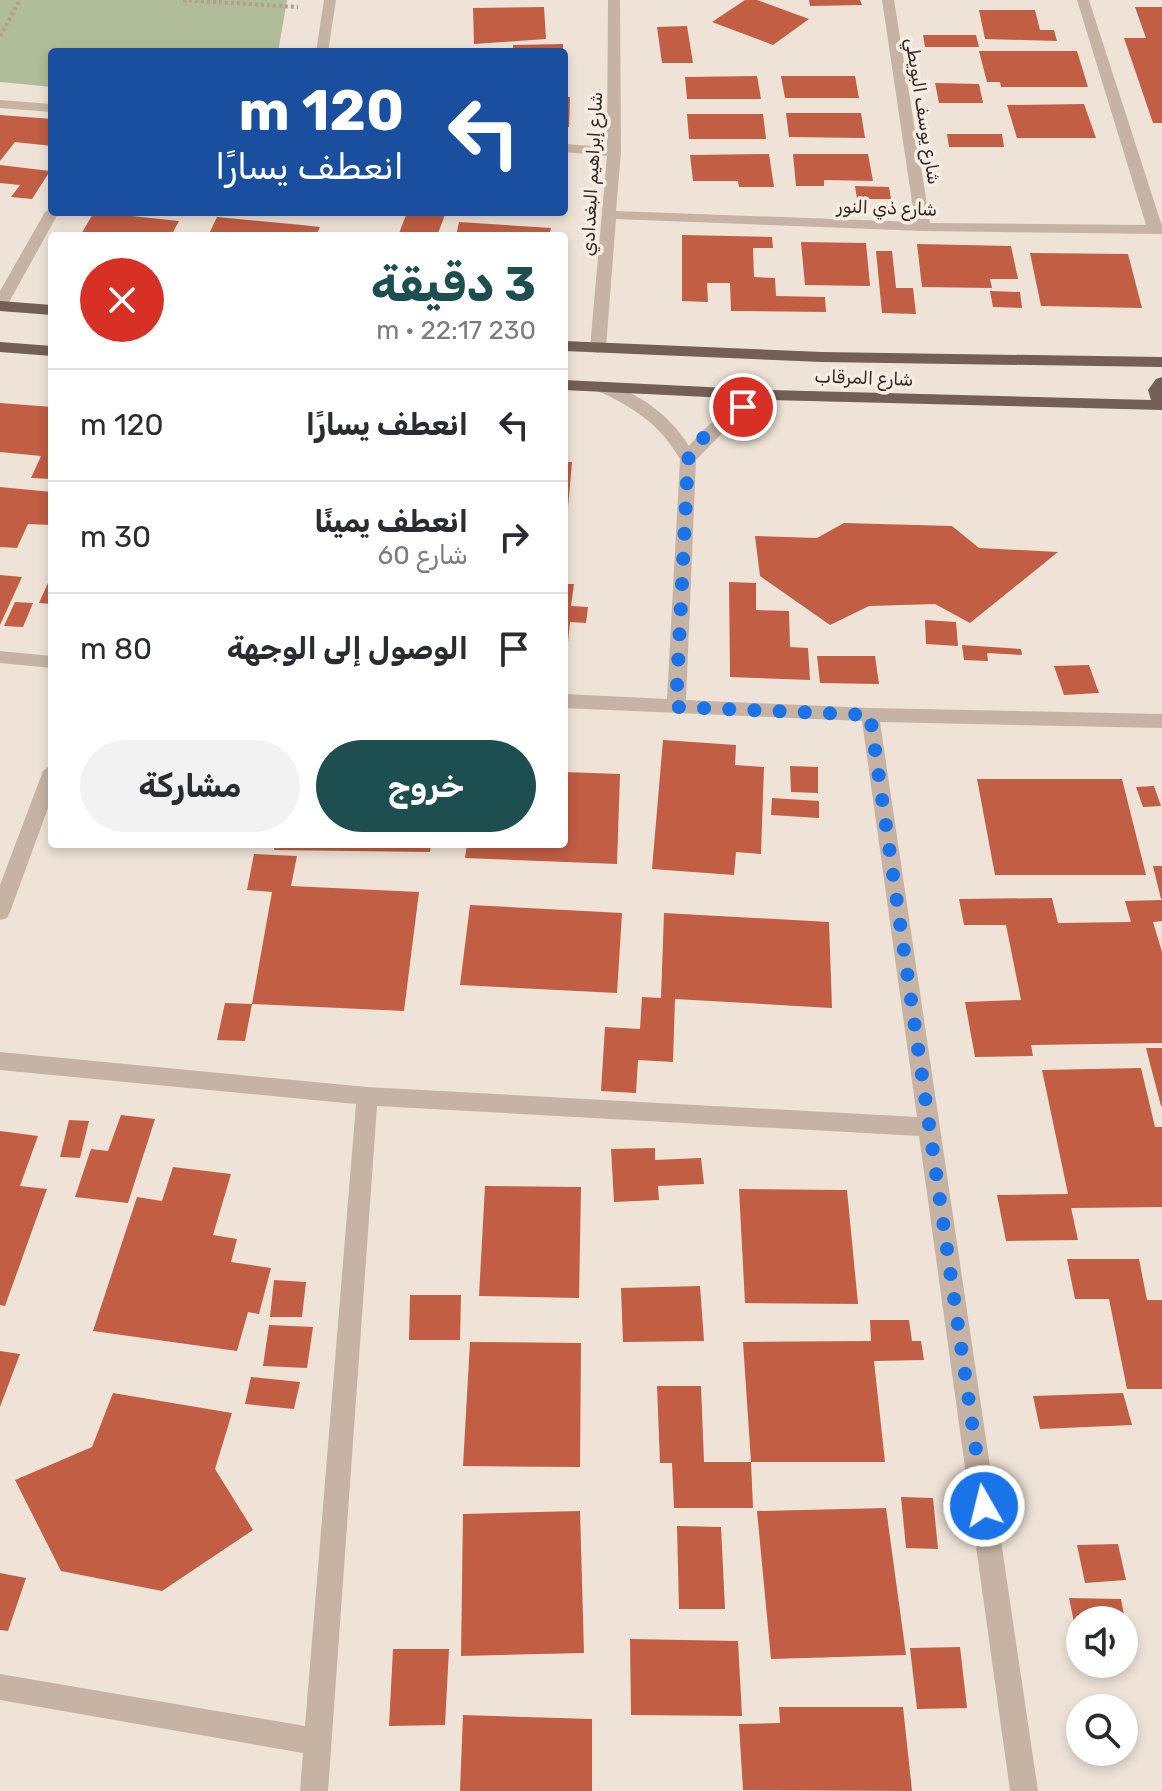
<!DOCTYPE html>
<html lang="ar">
<meta charset="utf-8">
<style>
:root{--surface:#fff;--page:#f2f2f3;--text:#2b2b33;--muted:#7c7c81;--line:#e1e1e2;--accent:#1d4f51}
body{margin:0;font-family:Rubik,Vazirmatn,sans-serif;background:var(--page);color:var(--text);direction:rtl;height:100vh;display:flex;flex-direction:column;font-size:30px;white-space:nowrap}
*{box-sizing:border-box;margin:0}
p{font-size:26px;color:var(--muted)}
.icon{flex:none;width:44px;height:44px;fill:none;stroke:currentColor;stroke-width:2;stroke-linecap:round;stroke-linejoin:round}
.map{position:relative;flex:1;overflow:hidden;direction:ltr}
.sheet{position:absolute;left:48px;top:232px;width:520px;height:616px;display:flex;flex-direction:column;background:var(--surface);border-radius:8px;box-shadow:0 4px 12px #0003;direction:rtl}
.sheet>*{flex:none}
.top-card{position:absolute;left:48px;top:48px;width:520px;height:168px;border-radius:8px;box-shadow:0 4px 12px #0003;direction:rtl;background:#1a4fa0;color:#fff;overflow:hidden}
.tools{position:absolute;left:1066px;top:1606px;display:grid;gap:16px}
.tools a{display:grid;place-items:center;width:72px;height:72px;border-radius:50%;background:var(--surface);box-shadow:0 4px 12px #0003;font-size:40px}
.pin{position:absolute;display:grid;place-items:center;width:68px;height:68px;color:#fff;margin:-34px;border:4px solid #fff;border-radius:50%;box-shadow:0 2px 8px #0007}
.me{position:absolute;width:88px;margin:-44px;rotate:352deg;stroke-linejoin:round;filter:drop-shadow(0 0 6px #0008)}
.turn{display:flex;align-items:center;gap:28px;height:168px;padding:0 32px;font-size:36px}
.turn .icon{width:104px;height:104px;stroke-width:2.5}
.turn b{display:block;font-size:56px;line-height:68px}
.round{display:grid;place-items:center;flex:none;width:84px;height:84px;border-radius:42px;background:var(--page)}
.summary{display:flex;align-items:center;justify-content:space-between;height:136px;padding:0 32px}
h1{font-size:48px;font-weight:700;line-height:60px;color:var(--accent)}
.cta{display:flex;gap:16px;margin-top:auto;padding:16px 32px}
.cta a{flex:1;height:92px;border-radius:48px;background:var(--accent);color:#fff;font-size:32px;font-weight:700;line-height:92px;text-align:center}
.cta a+a{background:var(--page);color:var(--text)}
ul{padding:0;list-style:none}
li{display:flex;align-items:center;gap:24px;height:112px;padding:0 32px;border-top:2px solid var(--line)}
li div{flex:1}
li b{display:block;font-size:30px}
li em{font-style:normal}
.map>svg:first-child{display:block}
.green{fill:#b1bd98}
.building{fill:#c15e43}
.lines{fill:none;stroke-linecap:round;stroke-linejoin:round}
.path{stroke:#b29d8e;stroke-width:4;stroke-dasharray:3 3;stroke-linecap:butt}
.minor{fill:#c6b3a3;fill-rule:evenodd}
.major{fill:#745f56;fill-rule:evenodd}
.route{stroke:#1a73e8;stroke-width:14;stroke-dasharray:0 25.2}
.labels{text-anchor:middle;stroke-width:7;stroke-linejoin:round;paint-order:stroke}
.far-street-label{font-size:18px;fill:#322925;stroke:#f8ede2}
</style>
<div class="map">
<svg width="1162" height="1791" viewBox="0 0 1162 1791">
<rect width="100%" height="100%" fill="#efe3d7"/>
<polygon class="green" points="0,0 287,0 278,52 52,52 52,87 0,82"/>
<g class="building">
<polygon points="745,0 757,0 809,19 773,45 712,22"/>
<polygon points="809,0 860,0 862,5 810,6"/>
<polygon points="544,7 546,39 474,44 473,8"/>
<polygon points="1135,7 1162,7 1162,123 1153,123 1124,38 1146,38"/>
<polygon points="979,10 1035,10 1040,30 1054,30 1057,41 985,39"/>
<polygon points="687,26 693,63 662,63 657,27"/>
<polygon points="923,35 976,35 979,47 925,47"/>
<polygon points="563,44 563,52 513,52 513,45"/>
<polygon points="979,51 1077,51 1088,87 1001,87 1000,82 987,82"/>
<polygon points="757,76 761,99 687,99 685,77"/>
<polygon points="781,76 855,76 859,98 785,98"/>
<polygon points="935,83 979,84 983,103 939,103"/>
<polygon points="564,97 570,97 569,127 564,127"/>
<polygon points="1084,104 1096,138 1017,138 1007,105"/>
<polygon points="786,113 861,113 865,138 789,137"/>
<polygon points="687,114 763,114 766,139 689,139"/>
<polygon points="0,115 52,119 52,146 15,142 0,161"/>
<polygon points="947,134 1002,134 1004,147 949,147"/>
<polygon points="769,154 774,187 739,187 738,181 693,181 690,155"/>
<polygon points="793,154 868,154 873,181 824,180 824,186 796,186"/>
<polygon points="0,165 50,171 32,199 11,197 20,185 0,183"/>
<polygon points="855,186 889,187 891,199 857,199"/>
<polygon points="94,212 179,221 171,236 80,236"/>
<polygon points="395,212 446,212 437,236 398,236 406,215"/>
<polygon points="217,217 302,225 320,227 316,236 208,236"/>
<polygon points="459,222 551,228 549,236 456,236"/>
<polygon points="682,235 772,237 773,248 753,248 754,277 775,278 776,296 825,297 826,312 731,311 730,283 707,283 708,302 682,301"/>
<polygon points="801,242 866,243 870,286 805,285"/>
<polygon points="917,244 1011,246 1018,279 990,279 992,288 922,287"/>
<polygon points="876,251 892,251 896,288 913,288 916,314 882,313"/>
<polygon points="1030,253 1128,254 1142,308 1041,306"/>
<polygon points="990,291 1020,292 1022,308 993,307"/>
<polygon points="0,403 52,407 52,479 31,478 41,456 0,452"/>
<polygon points="564,462 572,462 567,519 564,519"/>
<polygon points="0,487 52,492 51,525 28,524 17,548 0,547"/>
<polygon points="844,523 952,526 979,548 1058,552 970,623 935,604 869,606 830,625 760,576 755,536 817,538"/>
<polygon points="52,574 52,604 39,603"/>
<polygon points="0,575 22,577 0,625"/>
<polygon points="729,582 756,583 756,610 789,611 790,647 808,648 810,680 730,677"/>
<polygon points="564,584 574,584 571,606 588,607 586,623 570,622 568,642 564,642"/>
<polygon points="15,602 33,603 23,627 4,626"/>
<polygon points="925,620 956,622 958,646 926,644"/>
<polygon points="962,645 1021,649 1022,655 987,653 988,661 964,660"/>
<polygon points="817,656 875,656 879,684 820,683"/>
<polygon points="1089,665 1099,693 1064,695 1054,666"/>
<polygon points="663,740 736,745 735,765 764,767 761,854 736,852 734,875 652,869"/>
<polygon points="790,766 818,767 818,793 791,792"/>
<polygon points="564,772 620,774 617,864 465,858 467,844 564,844"/>
<polygon points="977,779 1122,779 1146,875 995,875"/>
<polygon points="1154,786 1161,806 1143,807 1136,787"/>
<polygon points="772,798 819,801 819,818 771,815"/>
<polygon points="275,844 431,844 430,852 274,850"/>
<polygon points="254,854 297,856 291,886 419,892 404,1011 252,1004 272,892 247,890"/>
<polygon points="1153,866 1162,866 1162,899 1161,899"/>
<polygon points="1052,898 1058,923 1131,922 1125,901 1162,900 1162,921 1153,922 1162,952 1162,1043 1031,1045 1033,1056 975,1057 965,1002 1021,1000 1006,925 964,925 959,899"/>
<polygon points="470,905 622,913 617,993 460,985"/>
<polygon points="664,913 829,922 832,1008 675,999 673,1062 638,1060 636,1093 601,1091 605,1027 640,1029 642,997 661,998"/>
<polygon points="225,1003 252,1004 245,1041 217,1040"/>
<polygon points="1146,1048 1162,1048 1162,1106 1161,1106"/>
<polygon points="1141,1068 1155,1127 1162,1127 1162,1207 1071,1208 1078,1240 1006,1241 997,1195 1068,1194 1042,1070"/>
<polygon points="121,1115 155,1119 128,1203 75,1197 91,1149 108,1151"/>
<polygon points="69,1120 89,1121 80,1158 60,1157"/>
<polygon points="0,1131 38,1136 20,1186 47,1189 5,1306 0,1305"/>
<polygon points="655,1148 655,1160 701,1158 704,1184 658,1186 659,1200 614,1202 611,1149"/>
<polygon points="173,1167 231,1174 213,1235 237,1239 231,1262 271,1268 259,1314 248,1312 237,1351 93,1331 137,1197 162,1201"/>
<polygon points="485,1186 581,1187 579,1298 479,1296"/>
<polygon points="739,1189 847,1190 858,1304 745,1303"/>
<polygon points="1067,1259 1139,1259 1147,1300 1162,1300 1162,1389 1127,1389 1109,1299 1075,1299"/>
<polygon points="274,1280 306,1282 302,1317 270,1317"/>
<polygon points="700,1286 704,1341 623,1342 621,1288"/>
<polygon points="410,1295 461,1295 460,1340 409,1340"/>
<polygon points="870,1320 909,1320 912,1341 921,1341 924,1360 874,1361 885,1462 751,1462 743,1342 871,1341"/>
<polygon points="269,1325 313,1327 307,1368 263,1366"/>
<polygon points="470,1342 581,1343 580,1467 463,1466"/>
<polygon points="0,1351 20,1354 0,1407"/>
<polygon points="251,1377 300,1382 294,1409 245,1404"/>
<polygon points="657,1386 701,1386 704,1462 751,1462 753,1508 674,1508 672,1463 660,1463"/>
<polygon points="113,1393 232,1413 215,1469 253,1530 162,1591 61,1571 15,1480 92,1447"/>
<polygon points="1123,1393 1132,1425 1040,1429 1033,1396"/>
<polygon points="901,1497 933,1498 938,1549 906,1548"/>
<polygon points="886,1508 906,1655 771,1659 757,1511"/>
<polygon points="580,1511 584,1653 461,1656 463,1514"/>
<polygon points="677,1526 721,1527 725,1609 679,1609"/>
<polygon points="1118,1544 1126,1580 1085,1583 1077,1545"/>
<polygon points="0,1573 26,1578 8,1631 0,1630"/>
<polygon points="1069,1598 1121,1599 1125,1620 1080,1620 1080,1627 1075,1627"/>
<polygon points="630,1639 738,1641 742,1716 631,1715"/>
<polygon points="960,1647 967,1708 917,1709 910,1648"/>
<polygon points="393,1649 449,1649 445,1725 389,1726"/>
<polygon points="779,1707 903,1707 912,1791 743,1790 739,1724 780,1723"/>
<polygon points="463,1715 592,1719 592,1791 460,1791"/>
</g>
<g class="lines">
<g class="path">
<polyline points="183,0 298,7"/>
<polyline points="0,36 20,0"/>
</g>
<g class="minor">
<polygon points="324,0 336,0 328,52 316,52"/>
<polygon points="608,0 620,0 621,152 616,211 915,222 882,0 894,0 930,223 1146,225 1077,0 1089,0 1162,226 1162,234 923,231 616,219 606,348 598,353 593,351 590,348 607,156 564,152 564,144 607,147"/>
<polygon points="0,100 52,104 52,112 0,108"/>
<polygon points="52,208 52,212 59,212 8,304 0,309 0,291 45,212"/>
<path d="M 601,382 C 638,392 669,414 689,446 C 709,422 738,399 769,390 L 777,395 L 730,425 L 696,460 L 686,700 L 870,708 L 1162,714 L 1162,728 L 880,722 L 1038,1791 L 1010,1791 L 919,1136 L 377,1106 L 328,1791 L 300,1791 L 303,1753 L 0,1700 L 0,1674 L 305,1726 L 356,1104 L 0,1070 L 0,1052 L 367,1087 L 917,1117 L 862,721 L 564,708 L 564,694 L 667,699 L 680,459 C 660,424 632,406 595,390 L 593,387 Z"/>
<polygon points="0,651 52,656 52,668 0,663"/>
<polygon points="52,764 52,797 10,912 7,918 0,920 0,885 43,771"/>
</g>
<g class="major">
<polygon points="0,301 52,305 52,315 0,311"/>
<polygon points="564,341 822,352 1162,357 1162,367 822,362 564,351"/>
<polygon points="0,342 52,346 52,356 0,352"/>
<polygon points="1162,377 1162,410 769,400 564,390 564,380 769,390 1151,400 1148,390 1156,379"/>
</g>
</g>
<g class="lines">
<polyline class="route" points="743,407 702,439 688,459 676,707 870,715 984,1506"/>
</g>
<g class="labels">
<g class="far-street-label">
<text transform="translate(923 111) rotate(81)" y="6">شارع يوسف البويطي</text>
<text transform="translate(592 174) rotate(-87)" y="6">شارع إبراهيم البغدادي</text>
<text transform="translate(887 208) rotate(2)" y="6">شارع ذي النور</text>
<text transform="translate(864 378) rotate(2)" y="6">شارع المرقاب</text>
</g>
</g>
</svg>
<div class="tools">
<a><svg class="icon" aria-label="sound" viewBox="0 0 24 24"><path d="M4 9h4l5-4v14l-5-4H4zM17 9q2 3 0 6"/></svg></a>
<a><svg class="icon" aria-label="search" viewBox="0 0 24 24"><circle cx="10" cy="10" r="6"/><path d="M15 15l6 6"/></svg></a>
</div>
<div class="pin" style="left:743px;top:407px;background:#d93025"><svg class="icon" aria-label="arrive" viewBox="0 0 24 24"><path d="M6 21V4h12l-3 4 3 4H6"/></svg></div>
<svg class="me" style="left:984px;top:1506px" viewBox="-20 -20 40 40"><circle r="17" fill="#1a73e8" stroke="#fff" stroke-width="3"/><path d="M0-11L8 9 0 5-8 9z" fill="#fff"/></svg>
<div class="top-card">
<div class="turn"><svg class="icon" aria-label="left" viewBox="0 0 24 24"><path d="M17 20v-9H6M10 6l-5 5 5 5"/></svg><div><b>120 m</b>انعطف يسارًا</div></div>
</div>
<section class="sheet">
<div class="summary"><div><h1>3 دقيقة</h1><p>230 m · 22:17</p></div><a class="round" style="background:#d93025;color:#fff"><svg class="icon" aria-label="close" viewBox="0 0 24 24"><path d="M6 6l12 12M18 6L6 18"/></svg></a></div>
<ul>
<li><svg class="icon" aria-label="left" viewBox="0 0 24 24"><path d="M17 20v-9H6M10 6l-5 5 5 5"/></svg><div><b>انعطف يسارًا</b></div><em>120 m</em></li>
<li><svg class="icon" aria-label="right" viewBox="0 0 24 24"><path d="M7 20v-9h11M14 6l5 5-5 5"/></svg><div><b>انعطف يمينًا</b><p>شارع 60</p></div><em>30 m</em></li>
<li><svg class="icon" aria-label="arrive" viewBox="0 0 24 24"><path d="M6 21V4h12l-3 4 3 4H6"/></svg><div><b>الوصول إلى الوجهة</b></div><em>80 m</em></li>
</ul>
<div class="cta"><a>خروج</a><a>مشاركة</a></div>
</section>
</div>
